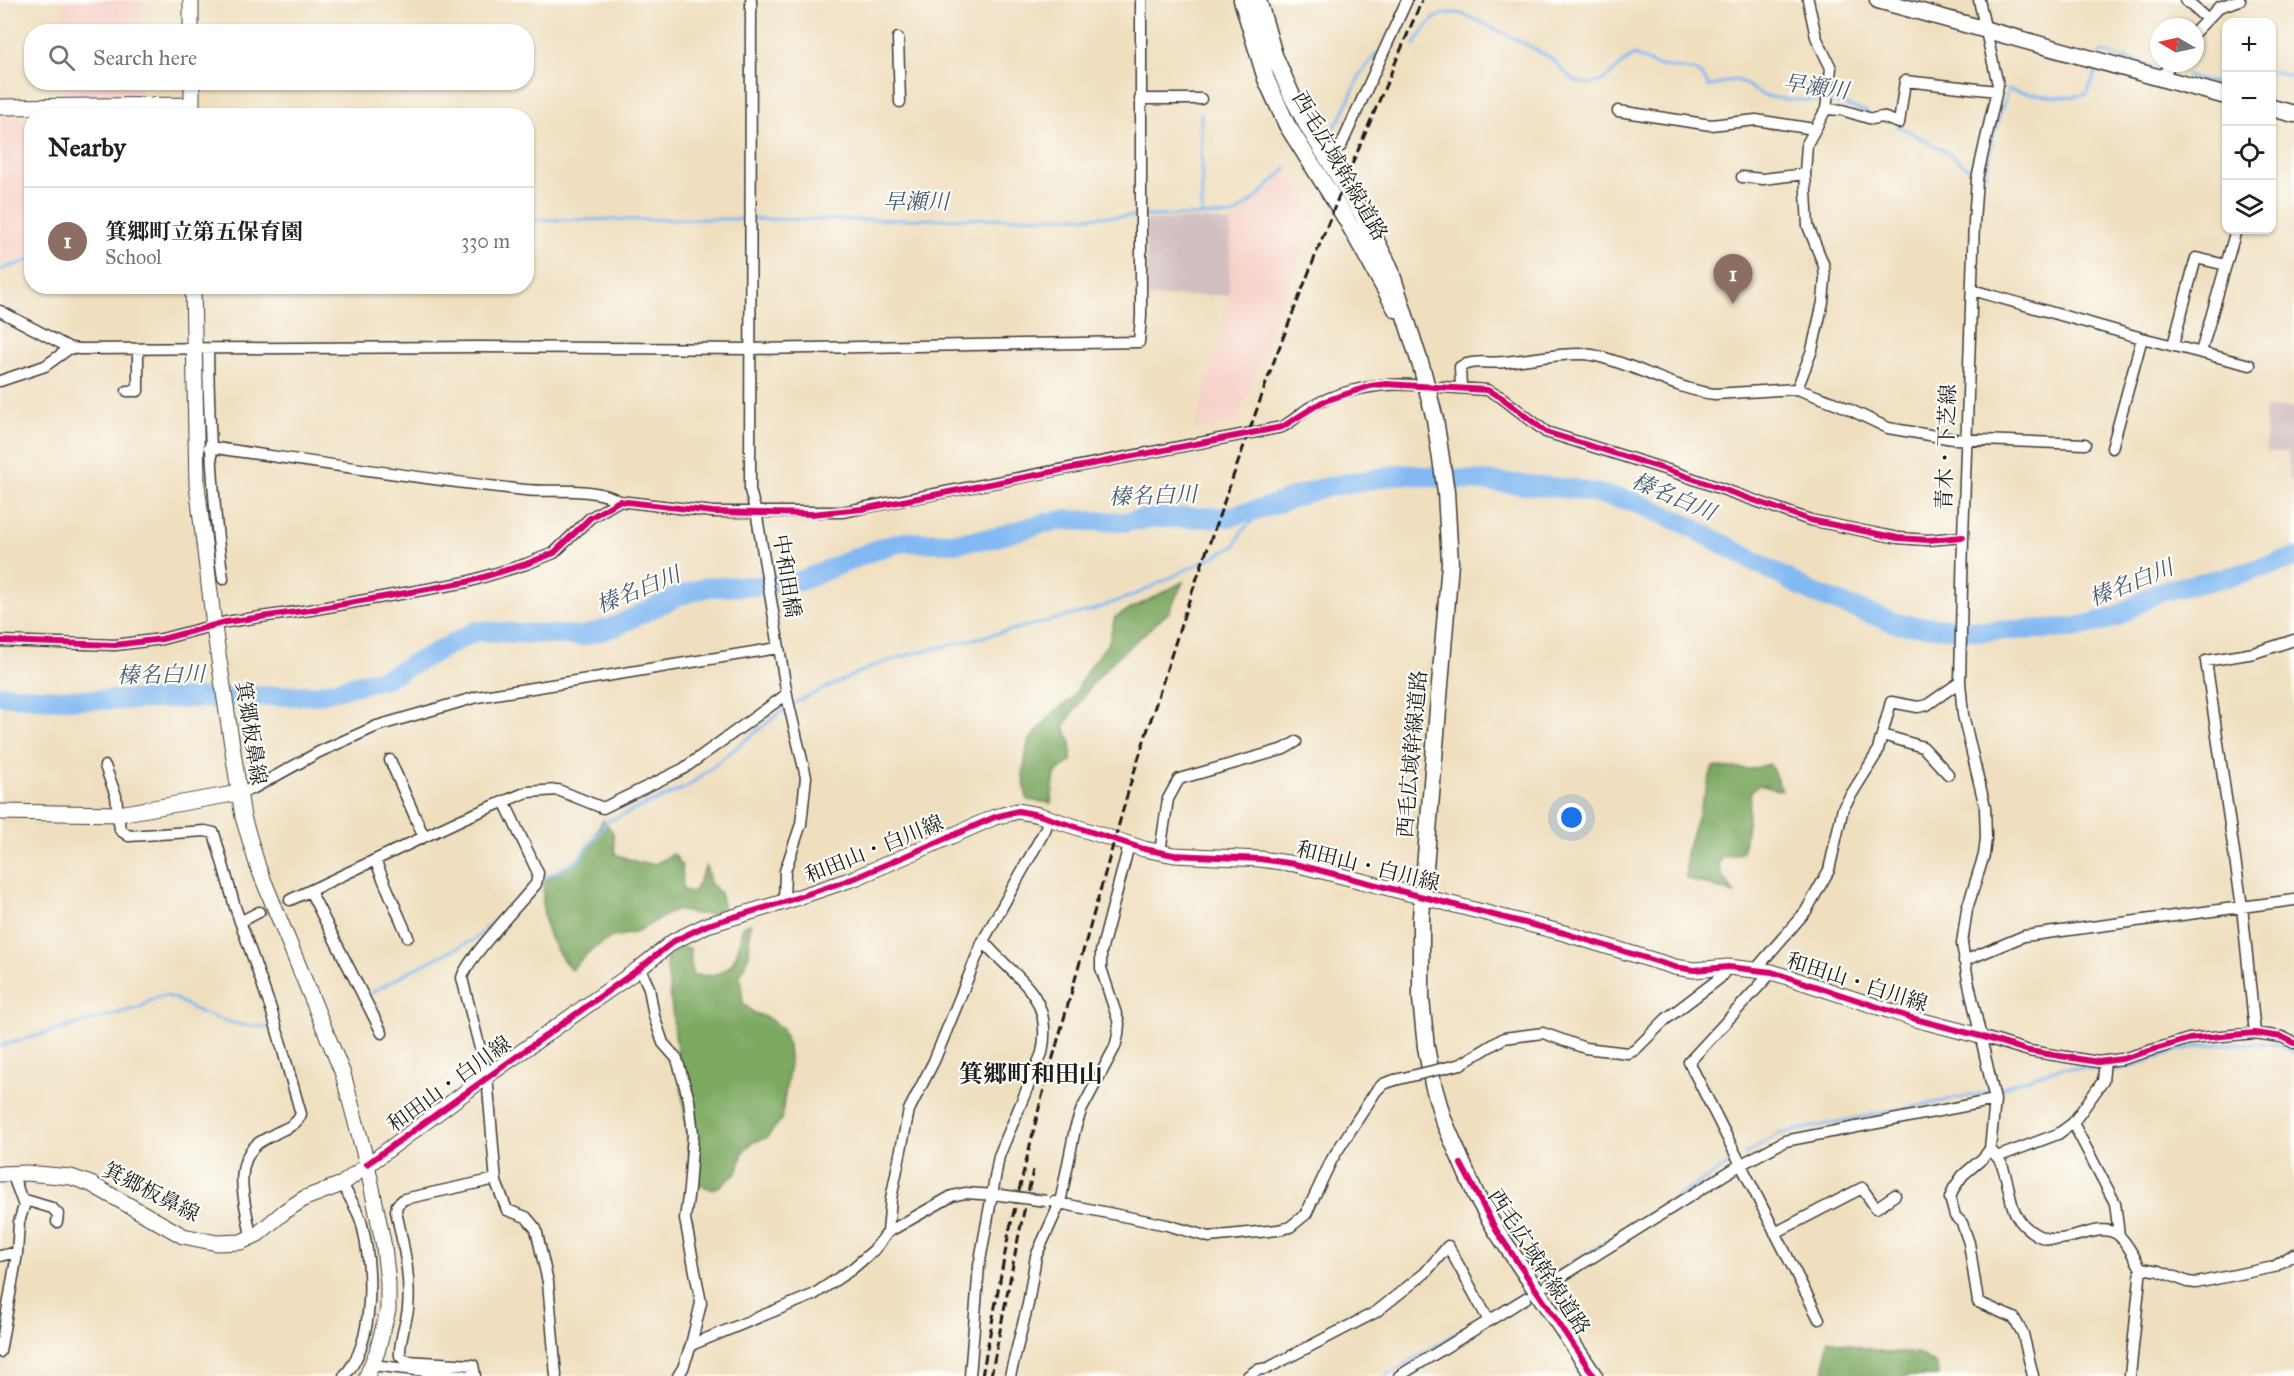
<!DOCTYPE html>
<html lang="en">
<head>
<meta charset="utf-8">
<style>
  :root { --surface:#fff; --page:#f6f6f6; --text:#202124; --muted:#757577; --line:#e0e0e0; --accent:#2563eb }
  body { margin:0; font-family:"IM FELL Great Primer","Noto Serif JP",serif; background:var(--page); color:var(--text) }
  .controls { position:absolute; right:18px; top:18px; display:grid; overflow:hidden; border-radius:12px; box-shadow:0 2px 4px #0004 }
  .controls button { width:54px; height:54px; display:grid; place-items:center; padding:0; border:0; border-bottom:2px solid var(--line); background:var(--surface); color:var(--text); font:30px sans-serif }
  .compass { position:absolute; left:2150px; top:18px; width:54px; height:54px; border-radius:50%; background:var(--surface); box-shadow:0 2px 4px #0004; rotate:279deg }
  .you { position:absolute; left:1572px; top:818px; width:21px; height:21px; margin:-15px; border:4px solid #fff; border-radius:50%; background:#1a73e8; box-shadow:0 0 0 9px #1a73e833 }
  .badge { display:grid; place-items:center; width:39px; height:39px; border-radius:50%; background:var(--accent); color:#fff; font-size:20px; font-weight:700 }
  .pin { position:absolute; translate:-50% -50px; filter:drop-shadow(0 2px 3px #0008) }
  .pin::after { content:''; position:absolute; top:32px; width:21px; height:18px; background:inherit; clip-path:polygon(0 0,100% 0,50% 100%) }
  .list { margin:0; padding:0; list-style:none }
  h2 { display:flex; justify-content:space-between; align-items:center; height:78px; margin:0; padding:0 24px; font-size:26px }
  h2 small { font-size:20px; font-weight:400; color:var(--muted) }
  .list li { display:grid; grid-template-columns:39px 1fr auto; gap:18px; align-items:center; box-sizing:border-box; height:108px; padding:0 24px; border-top:2px solid var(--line) }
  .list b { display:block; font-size:22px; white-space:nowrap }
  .list p { margin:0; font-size:20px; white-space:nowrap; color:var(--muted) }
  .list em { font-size:20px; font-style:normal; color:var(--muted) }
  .icon { flex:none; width:33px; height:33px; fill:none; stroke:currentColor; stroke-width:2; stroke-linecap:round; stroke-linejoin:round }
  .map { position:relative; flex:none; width:2294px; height:1376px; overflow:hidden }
  .search { position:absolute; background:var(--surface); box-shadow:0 2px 4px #0004; left:24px; top:24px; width:510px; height:66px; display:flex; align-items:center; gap:15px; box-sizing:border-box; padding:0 21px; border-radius:24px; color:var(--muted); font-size:22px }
  .panel { position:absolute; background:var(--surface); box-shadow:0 2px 4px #0004; left:24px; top:108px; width:510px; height:186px; border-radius:24px }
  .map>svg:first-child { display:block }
  .built { fill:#f7d1c8 }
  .industrial { fill:#d2bfc0 }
  .forest { fill:#7ba861; stroke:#4c623e; stroke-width:1.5 }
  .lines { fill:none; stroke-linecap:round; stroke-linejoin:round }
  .stream { stroke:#83b9f2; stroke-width:3 }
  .river { stroke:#83b9f2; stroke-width:20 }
  .street-tunnel { stroke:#c5b89e; stroke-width:10; stroke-dasharray:10 5; stroke-linecap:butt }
  .street-casing { stroke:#3c3934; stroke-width:13 }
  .secondary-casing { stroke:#3c3934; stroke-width:17 }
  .primary-casing { stroke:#3c3934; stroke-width:19 }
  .street { stroke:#fff; stroke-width:10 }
  .secondary { stroke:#fff; stroke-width:15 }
  .primary { stroke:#fff; stroke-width:16 }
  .rail { stroke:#1c1c1c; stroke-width:3; stroke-dasharray:9 4.5; stroke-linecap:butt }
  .street-bridge-casing { stroke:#3c3934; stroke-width:13; stroke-linecap:butt }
  .street-bridge { stroke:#fff; stroke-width:10 }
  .cycleway-casing { stroke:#fdfcf7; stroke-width:10 }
  .cycleway { stroke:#d6006c; stroke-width:6 }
  .labels { text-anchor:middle; stroke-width:4.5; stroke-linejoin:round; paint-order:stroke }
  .street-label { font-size:21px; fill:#1c1c1c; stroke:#fdfcf7 }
  .water-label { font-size:22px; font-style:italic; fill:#455b72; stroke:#fdfcf7 }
  .quarter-label { font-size:24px; font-weight:bold; fill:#1c1c1c; stroke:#fdfcf7 }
</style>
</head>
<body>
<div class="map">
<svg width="2294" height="1376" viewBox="0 0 2294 1376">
  <rect width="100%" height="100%" fill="#fdfcf7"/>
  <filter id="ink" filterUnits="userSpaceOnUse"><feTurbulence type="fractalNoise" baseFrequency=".0167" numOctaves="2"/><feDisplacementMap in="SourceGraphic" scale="12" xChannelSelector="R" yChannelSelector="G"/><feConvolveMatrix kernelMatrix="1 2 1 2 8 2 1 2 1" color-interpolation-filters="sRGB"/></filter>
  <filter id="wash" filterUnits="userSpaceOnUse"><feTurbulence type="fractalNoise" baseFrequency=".008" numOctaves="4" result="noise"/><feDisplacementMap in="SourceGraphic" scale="24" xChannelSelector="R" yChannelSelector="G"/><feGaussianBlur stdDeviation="1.35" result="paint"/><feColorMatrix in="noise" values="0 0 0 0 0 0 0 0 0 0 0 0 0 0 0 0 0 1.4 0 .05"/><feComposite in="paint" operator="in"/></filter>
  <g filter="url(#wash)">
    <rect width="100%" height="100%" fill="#efdfbf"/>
    <path class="built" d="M 62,0 L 141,0 L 141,31 L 62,31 Z
      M 62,83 L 141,83 L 141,100 L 62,100 Z
      M 0,117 L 31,117 L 32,254 L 0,265 Z
      M 1288,171 L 1316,215 L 1237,423 L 1194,429 L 1218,345 L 1229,295 L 1231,223 Z"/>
    <path class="industrial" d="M 1207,219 L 1231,223 L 1229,295 L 1148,297 L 1145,220 Z
      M 2294,407 L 2294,479 L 2289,480 L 2288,452 L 2267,452 L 2264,408 Z"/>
    <path class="forest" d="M 1183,582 L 1169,612 L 1113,661 L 1092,684 L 1064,726 L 1071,743 L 1071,761 L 1055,774 L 1051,803 L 1027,800 L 1023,775 L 1028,742 L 1055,711 L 1072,699 L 1087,671 L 1109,642 L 1115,617 Z
      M 1770,764 L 1782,791 L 1759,785 L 1751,791 L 1744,848 L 1741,853 L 1721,858 C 1714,872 1729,882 1735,894 L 1686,878 L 1686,853 L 1713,767 L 1752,769 Z
      M 603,820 L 613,832 L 615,854 L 637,862 L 655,864 L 674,854 L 682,865 L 683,890 L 694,892 L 706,866 L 710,883 L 720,893 L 725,913 L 696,914 L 675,910 L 634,933 L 612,937 L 592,949 L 571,970 C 546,939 540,920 544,881 L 578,859 L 589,846 Z
      M 750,923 L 749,954 L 740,976 L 743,1003 L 754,1013 L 768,1018 L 781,1028 L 787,1041 L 790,1063 L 781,1120 L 766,1138 L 753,1142 L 743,1152 L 737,1173 L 720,1186 L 712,1189 L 693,1183 L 666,960 L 679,948 L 690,948 L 692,975 C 732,980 738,960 742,926 Z
      M 1828,1340 L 1889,1353 L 1919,1353 L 1936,1365 L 1939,1376 L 1824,1376 Z"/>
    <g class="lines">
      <path class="stream" d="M 1414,46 C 1422,34 1429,18 1444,14 C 1448,13 1455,13 1458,13 C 1469,15 1545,53 1553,60 C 1566,72 1573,87 1594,83 C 1610,81 1620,61 1635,55 L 1655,65 L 1696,71 L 1705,79 L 1709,86 C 1719,87 1726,79 1735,80 C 1747,81 1753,92 1763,95 C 1783,101 1804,100 1824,100
        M 2099,54 L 2103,52 L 2157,68
        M 2272,71 L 2294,77
        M 2186,76 L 2214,83 L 2226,80
        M 1831,101 L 1867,112
        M 1201,113 L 1202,215
        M 1898,126 L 1942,149 L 1968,168
        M 1327,132 L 1340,120 L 1361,73 L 1377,53
        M 1986,174 L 1993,136 L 2008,90 C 2034,94 2061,101 2087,94 L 2096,71
        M 753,219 L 857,220 L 1233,215 L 1253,201 L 1288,167
        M 526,220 L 747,219
        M 0,270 L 32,259
        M 792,704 L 871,667 L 908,655 L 1093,610 L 1139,593 L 1235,546 L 1242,531 L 1267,507
        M 541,880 L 578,860 L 606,822 L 687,787 L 787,707
        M 371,993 L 410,971 L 475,939 L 513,903
        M 0,1046 L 141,1007 C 148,1002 157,995 166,996 C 177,997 186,1006 196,1010 C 218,1020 244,1027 268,1027
        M 2000,1088 L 2063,1067 L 2119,1071 L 2176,1051 L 2205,1045 L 2261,1043 L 2278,1045 L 2294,1053
        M 1745,1155 L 1778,1134 L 1988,1092
        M 1545,1280 L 1731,1163
        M 1386,1376 L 1523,1293"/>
      <path class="river" d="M 0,695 L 52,699 L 118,700 L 315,695 L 386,678 L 476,631 L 582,636 L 614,627 L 678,596 L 708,587 L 757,586 L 800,581 L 880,548 L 905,542 L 953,543 L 993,538 L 1044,523 L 1066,520 L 1125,522 L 1154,518 L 1228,517 L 1267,507 L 1318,489 L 1401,474 L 1574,489 L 1632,501 L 1684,523 L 1813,593 L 1898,624 L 1983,631 L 2073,628 L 2114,618 L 2158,592 L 2237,575 L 2294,558"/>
    </g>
  </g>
  <g filter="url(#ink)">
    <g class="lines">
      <path class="street-tunnel" d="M 259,912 L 290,900"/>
      <defs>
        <path id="street" d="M 751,0 L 750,490 L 757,517 L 788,701 L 806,777 L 801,824 L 785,871 L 784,902
          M 1979,0 L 1998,85 L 1977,179 L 1974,222 L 1963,537 L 1960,682 L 1963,715 L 1985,807 L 1986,838 L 1984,855 L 1967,909 L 1962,944 L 1968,980 L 1995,1100 L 1990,1149 L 1983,1158 L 1963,1175 L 1954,1188 L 1950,1198 L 1955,1216 L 1962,1223 L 1969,1243 L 1978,1302 L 2014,1318 L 2023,1334 L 2033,1376
          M 2185,0 L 2207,19
          M 2195,32 L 2219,7 L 2240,0
          M 898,38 L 900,102
          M 2161,79 L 2171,63
          M 1140,99 L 1201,99
          M 1826,109 L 1842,110 L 1872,119 L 1882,117 L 1899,123 L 1905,81 L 1997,91
          M 1618,111 L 1711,125 L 1756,120 L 1814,129
          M 1324,153 L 1341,146 L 1407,0
          M 1742,177 L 1763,179 L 1805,174
          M 1972,290 L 2142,338 L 2250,365
          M 0,311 L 70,348 L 80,349 L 481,347 L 750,349 L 1139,342 L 1141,316 L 1141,0
          M 2173,345 L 2196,258 L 2226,265
          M 208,350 C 209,427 212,503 223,579
          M 2201,352 L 2236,230
          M 0,381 L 45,366 L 70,348
          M 1442,387 L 1487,390 L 1501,397 L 1546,432 L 1674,472 L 1810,520 L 1898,538 L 1928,540 L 1963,537
          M 1461,387 L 1460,367 C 1473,359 1490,364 1505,362 C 1526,360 1574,351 1592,355 C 1634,363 1672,389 1715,394 L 1797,389 L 1838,404 L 1888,428 L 1953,439 L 2085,444
          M 1797,389 L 1812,350 L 1823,302 L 1825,279 L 1824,266 L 1808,226 L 1805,174 L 1807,144 L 1826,109 L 1831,68 L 1816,37 L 1808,0
          M 127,391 L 138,391 L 138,350
          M 209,447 C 314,462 420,479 525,490 C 555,493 592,486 619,501
          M 2112,448 L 2142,338
          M 0,641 L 115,645 L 162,639 L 226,622 L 310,610 L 467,582 L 526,564 L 554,553 L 590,518 L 619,501 L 713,512 L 842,512 L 1282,427 C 1292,422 1300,414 1309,408 C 1337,391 1381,382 1413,385
          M 1883,735 L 1923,747 L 1948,774
          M 390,760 L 424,837
          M 105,766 L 116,796 L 120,830 L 129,836 L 205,831 L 214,833 L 235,907 L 271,1009 L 301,1114 C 297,1125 286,1128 276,1133 C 270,1137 261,1140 256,1145 C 231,1168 247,1208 251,1237
          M 239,793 L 254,788 L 319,752 L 377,726 L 477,697 L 778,648
          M 504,801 L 538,873 L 536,884 C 522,901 465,961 462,978 L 487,1076 L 496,1182 L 507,1210 L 526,1217 L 536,1229 L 548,1282 L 556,1376
          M 1160,852 L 1168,799 L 1179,779 L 1284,749 L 1296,742
          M 375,860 L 408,937
          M 310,891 L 382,1033
          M 290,900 L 462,819 L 527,792 L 558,790 L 603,808 L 683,769 L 787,694
          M 240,922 L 259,912
          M 1964,961 L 2024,936 L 2294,900
          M 640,968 L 649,988 L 654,1016 L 663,1043 L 677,1059 L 689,1100 L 693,1134 L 689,1189 L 685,1219 L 701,1303 L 691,1345 L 683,1368 L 678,1376
          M 1756,969 L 1806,911 L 1829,870 L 1843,808 L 1877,753 L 1891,702 L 1918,707 L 1927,705 L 1960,682
          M 1772,972 L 1689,1062 L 1819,1319
          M 2255,1033 L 2242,907 L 2206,661 L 2254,653 L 2294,640
          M 1980,1036 L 2029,1051 L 2098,1062 L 2122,1059 L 2189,1039 L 2255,1033 L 2282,1037 L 2294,1043
          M 2105,1061 L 2103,1081 L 2073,1123 L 2115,1203 L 2119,1235
          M 1461,1064 L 1504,1038 L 1543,1033 L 1585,1048 L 1628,1053 L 1635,1050 L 1666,1019 L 1720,978 L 1728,967
          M 1990,1149 C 1993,1153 1999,1158 2001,1163 C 2014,1190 2004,1217 2037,1235 C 2064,1250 2096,1220 2117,1234 C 2127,1241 2134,1258 2141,1268 L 2159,1271 L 2188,1282 L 2196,1283 L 2274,1267 L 2294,1254
          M 1997,1157 L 2058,1134 L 2073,1123
          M 342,1184 C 349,1196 357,1209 361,1221 C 373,1263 376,1343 344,1376
          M 22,1199 L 52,1208 L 58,1214 L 57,1222
          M 1054,1202 L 1167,1225 L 1209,1237 L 1278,1230 L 1290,1227 L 1306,1214 L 1332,1159 L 1376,1091 L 1383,1084 L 1395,1080
          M 888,1232 L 891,1199 L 909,1110 L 934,1061 L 983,941 L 1045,830 L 1049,818
          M 1775,1233 L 1862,1188 L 1876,1208 L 1895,1195
          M 0,1256 L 17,1252
          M 1548,1285 L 1740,1165 L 1785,1141 L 1995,1100
          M 691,1345 L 813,1295 L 852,1269 L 874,1250 L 888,1232 L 952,1196 L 965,1193 L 996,1195
          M 0,1352 L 17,1254 L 19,1222 L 24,1206 L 12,1173
          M 372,1365 L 469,1376
          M 475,1376 L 473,1365 L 406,1361 L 400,1356 C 399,1341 406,1324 408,1309 C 411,1275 403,1244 396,1211 L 397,1205 L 404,1199 L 496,1179
          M 970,1376 L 979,1266 L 999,1156 L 1042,1053 C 1054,994 1016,980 983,941
          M 1010,1376 L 1028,1304 L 1036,1256 L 1060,1203 L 1075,1129 L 1081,1111 L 1115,1047 L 1118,1035 L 1119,1023 L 1101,968 L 1101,952 L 1129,845
          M 1248,1376 L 1257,1370 L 1268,1368 L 1376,1312 L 1425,1273 L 1448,1246 L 1489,1321
          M 1399,1376 L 1526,1298
          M 2130,1376 L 2141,1268"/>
        <path id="secondary" d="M 191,0 L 191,32
          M 192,82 L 192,115
          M 0,107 L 192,105
          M 193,286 L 197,485 L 215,634 L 243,817 L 258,867 L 343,1074 L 367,1164 L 384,1247 L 388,1283 L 388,1310 L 377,1352 L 367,1376
          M 0,812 L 119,814 L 239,793
          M 0,1174 L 26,1173 L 71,1177 L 91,1184 L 183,1236 L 217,1243 L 241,1242 L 258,1234 L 285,1211 L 305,1198 L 342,1184 L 487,1076 L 640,968 L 674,941 L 707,925 L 784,902 L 855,878 L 995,817 L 1018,811 L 1039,815 L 1144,849 L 1174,855 L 1260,859 L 1295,864 L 1564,933 L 1675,967 L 1694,970 L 1728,967 L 1772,972 L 1915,1019 L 1980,1036"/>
        <path id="primary" d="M 1242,0 L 1266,79 L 1287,125 L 1345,217 L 1396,309
          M 1258,0 L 1274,55 L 1292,96 L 1307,125 L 1361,212 L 1389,266 L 1422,369 L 1435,419 L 1446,492 L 1450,563 L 1421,917 L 1421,999 L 1426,1047 L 1433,1084 L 1443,1119 L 1476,1195 L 1496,1230 L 1594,1376
          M 1878,0 L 2226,96
          M 2272,108 L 2294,114"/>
      </defs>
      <use href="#street" class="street-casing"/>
      <use href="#secondary" class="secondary-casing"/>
      <use href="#primary" class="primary-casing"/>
      <use href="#street" class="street"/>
      <use href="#secondary" class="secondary"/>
      <use href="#primary" class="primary"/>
      <path class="rail" d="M 982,1376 L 1009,1232 L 1041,1100 L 1130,785 L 1185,612 L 1274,361 L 1342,188 L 1422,0
        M 991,1376 L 1019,1234 L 1033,1170"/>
      <defs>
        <path id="street-bridge" d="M 1395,1080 L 1461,1064
          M 1000,1195 L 1046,1201"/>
      </defs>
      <use href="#street-bridge" class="street-bridge-casing"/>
      <use href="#street-bridge" class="street-bridge"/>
      <defs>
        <path id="cycleway" d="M 0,641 L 115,645 L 162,639 L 226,622 L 310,610 L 467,582 L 526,564 L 554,553 L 590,518 L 619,501 L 713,512 L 812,514 L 862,509 L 1282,427 L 1322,402 L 1370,386 L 1386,384 L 1487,390 L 1501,397 L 1546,432 L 1674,472 L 1810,520 L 1898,538 L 1928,540 L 1963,537
          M 367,1164 L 640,968 L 674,941 L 707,925 L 784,902 L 855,878 L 995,817 L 1018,811 L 1039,815 L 1144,849 L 1174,855 L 1260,859 L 1295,864 L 1564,933 L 1675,967 L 1694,970 L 1728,967 L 1772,972 L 1915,1019 L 1980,1036 L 2029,1051 L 2098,1062 L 2122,1059 L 2189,1039 L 2255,1033 L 2282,1037 L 2294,1043
          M 1461,1164 L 1496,1230 L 1594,1376"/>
      </defs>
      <use href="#cycleway" class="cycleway-casing"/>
      <use href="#cycleway" class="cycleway"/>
    </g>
  </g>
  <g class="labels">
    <g class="street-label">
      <text transform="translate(1340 166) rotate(60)" y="7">西毛広域幹線道路</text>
      <text transform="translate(1946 447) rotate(-88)" y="7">青木・下芝線</text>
      <text transform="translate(787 576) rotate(81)" y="7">中和田橋</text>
      <text transform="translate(251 733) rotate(81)" y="7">箕郷板鼻線</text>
      <text transform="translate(1412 754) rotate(-85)" y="7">西毛広域幹線道路</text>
      <text transform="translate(874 849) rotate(-22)" y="7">和田山・白川線</text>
      <text transform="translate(1368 866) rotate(14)" y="7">和田山・白川線</text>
      <text transform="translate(1857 982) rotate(18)" y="7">和田山・白川線</text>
      <text transform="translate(449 1084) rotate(-36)" y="7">和田山・白川線</text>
      <text transform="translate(151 1192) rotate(27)" y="7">箕郷板鼻線</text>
      <text transform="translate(1539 1262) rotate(57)" y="7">西毛広域幹線道路</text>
    </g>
    <g class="water-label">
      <text transform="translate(1816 86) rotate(8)" y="8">早瀬川</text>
      <text x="916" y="209">早瀬川</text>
      <text transform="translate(1153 495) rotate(-2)" y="8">榛名白川</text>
      <text transform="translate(1674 496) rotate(23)" y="8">榛名白川</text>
      <text transform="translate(2131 582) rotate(-22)" y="8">榛名白川</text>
      <text transform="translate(638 589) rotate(-22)" y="8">榛名白川</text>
      <text transform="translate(161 674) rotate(-1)" y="8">榛名白川</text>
    </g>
    <g class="quarter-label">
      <text x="1031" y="1082">箕郷町和田山</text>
    </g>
  </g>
</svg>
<div class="controls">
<button>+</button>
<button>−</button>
<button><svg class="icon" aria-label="locate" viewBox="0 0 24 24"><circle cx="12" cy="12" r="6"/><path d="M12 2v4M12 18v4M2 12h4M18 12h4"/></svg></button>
<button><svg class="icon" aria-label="layers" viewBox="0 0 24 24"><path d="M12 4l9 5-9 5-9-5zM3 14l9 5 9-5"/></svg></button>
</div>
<svg class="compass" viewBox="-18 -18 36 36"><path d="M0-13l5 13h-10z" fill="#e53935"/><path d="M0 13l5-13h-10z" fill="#757577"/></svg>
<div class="you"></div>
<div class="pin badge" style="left:1733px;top:304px;background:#8d6e63">1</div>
<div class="search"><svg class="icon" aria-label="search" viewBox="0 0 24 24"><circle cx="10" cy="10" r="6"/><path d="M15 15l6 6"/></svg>Search here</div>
<section class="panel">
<h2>Nearby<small></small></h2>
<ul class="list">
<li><span class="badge" style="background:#8d6e63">1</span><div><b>箕郷町立第五保育園</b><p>School</p></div><em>330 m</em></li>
</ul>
</section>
</div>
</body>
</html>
